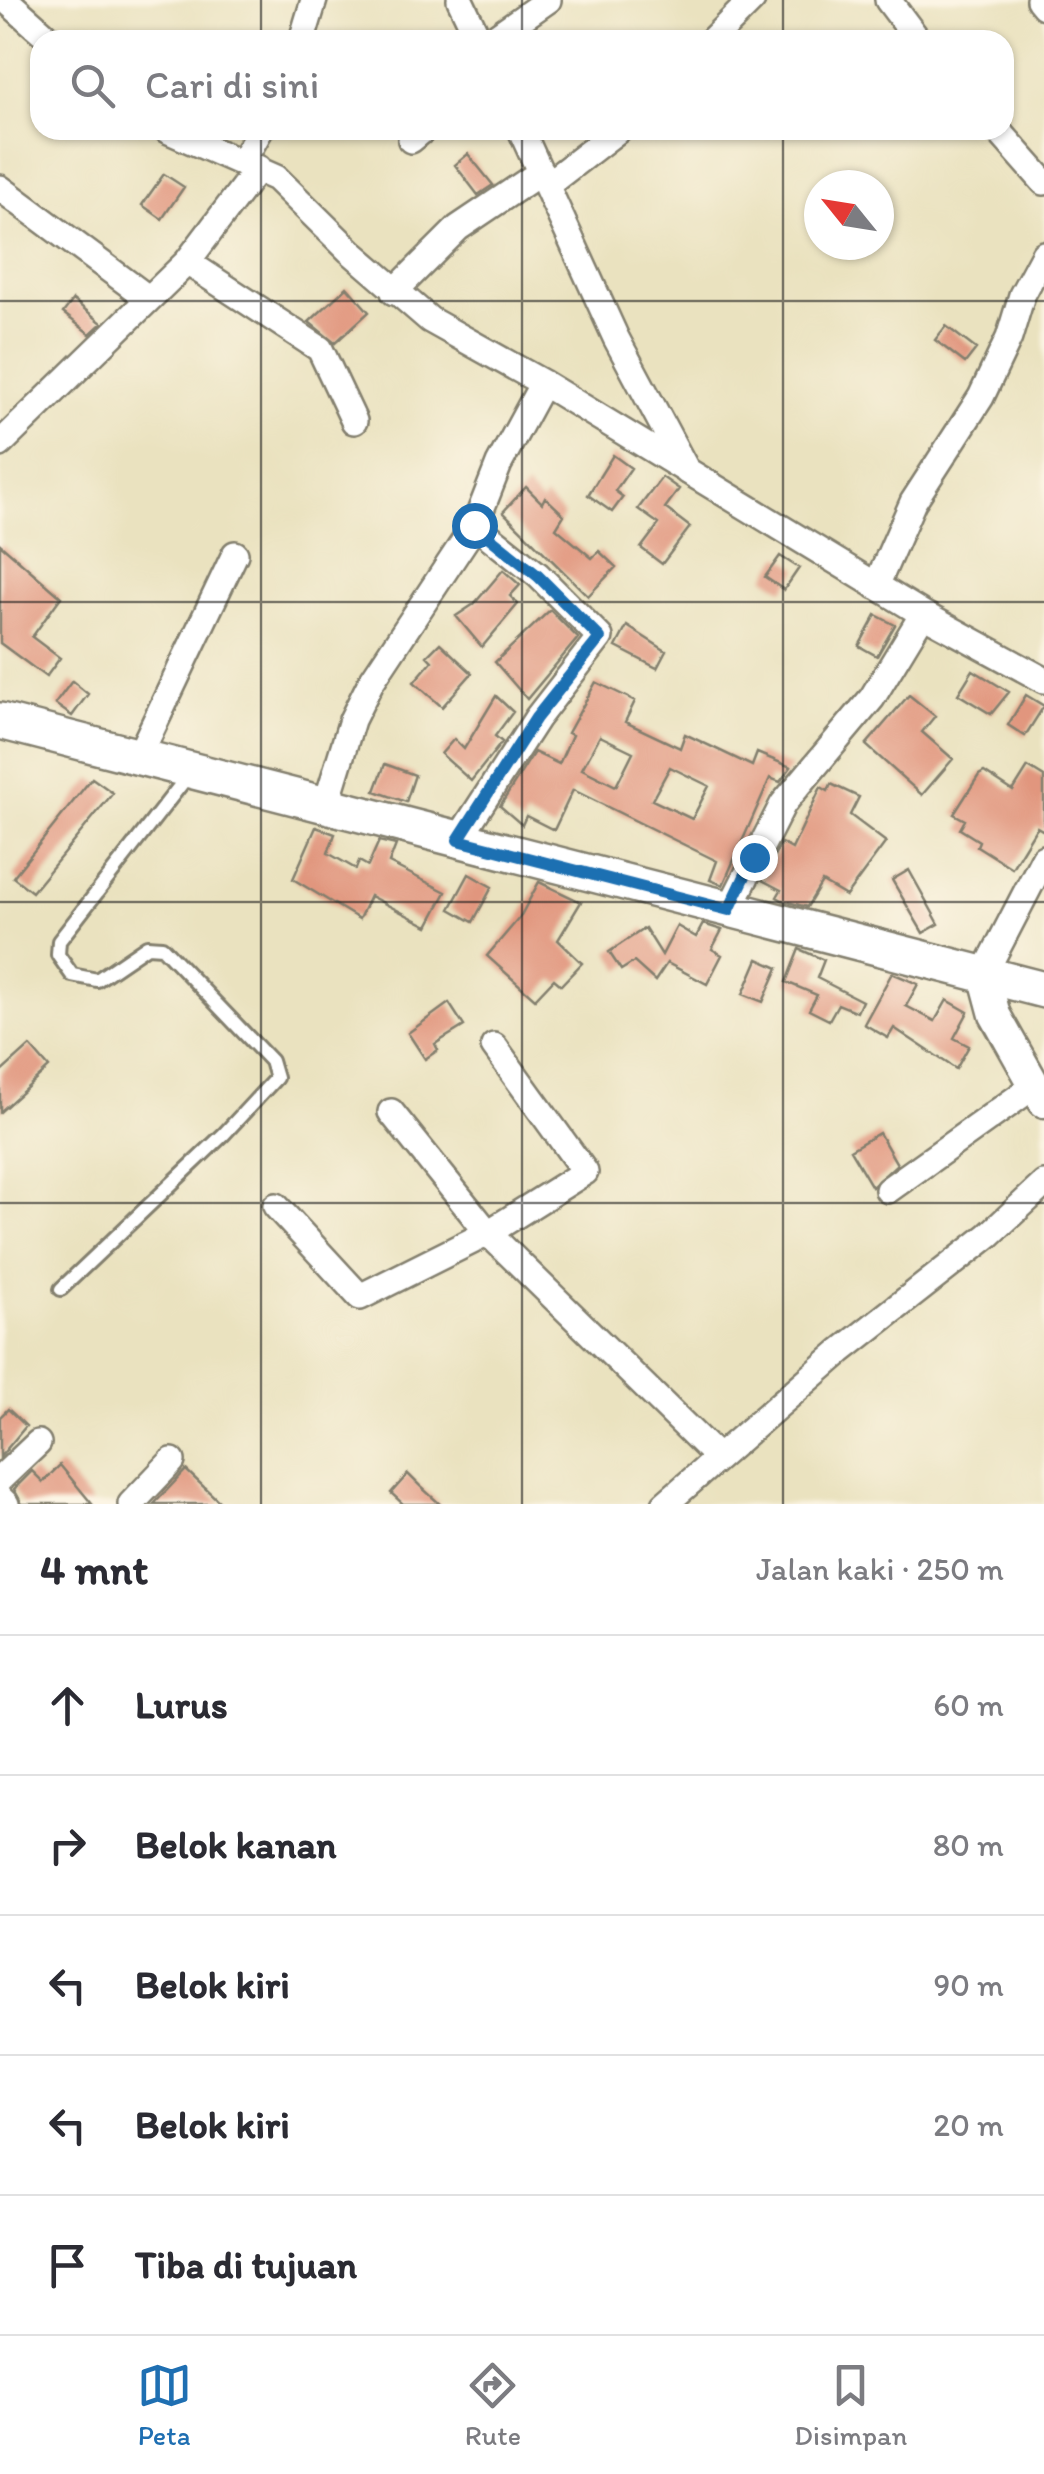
<!DOCTYPE html>
<html lang="id">
<head>
<meta charset="utf-8">
<style>
  :root { --surface:#fff; --page:#f7f7f7; --text:#2b2b33; --muted:#7c7c81; --line:#e1e1e2; --accent:#1f6fb2 }
  body { margin:0; font-family:Itim,sans-serif; background:var(--page); color:var(--text) }
  .compass { position:absolute; left:804px; top:170px; width:90px; height:90px; border-radius:50%; background:var(--surface); box-shadow:0 2px 8px #0004; rotate:300deg }
  .stop { position:absolute; width:30px; height:30px; margin:-22px; border:8px solid #1f6fb2; border-radius:50%; background:#fff }
  .stop.end { background:#1f6fb2; border-color:#fff; box-shadow:0 2px 10px #0008 }
  .list { margin:0; padding:0; list-style:none }
  h2 { display:flex; justify-content:space-between; align-items:center; height:130px; margin:0; padding:0 40px; font-size:42px }
  h2 small { font-size:32px; font-weight:400; color:var(--muted) }
  .list li { display:grid; grid-template-columns:65px 1fr auto; gap:30px; align-items:center; box-sizing:border-box; height:140px; padding:0 40px; border-top:2px solid var(--line) }
  .list b { display:block; font-size:38px; white-space:nowrap }
  .list em { font-size:32px; font-style:normal; color:var(--muted) }
  .icon { flex:none; width:55px; height:55px; fill:none; stroke:currentColor; stroke-width:2; stroke-linecap:round; stroke-linejoin:round }
  .map { position:relative; flex:none; width:1044px; height:1504px; overflow:hidden }
  .search { position:absolute; background:var(--surface); box-shadow:0 2px 8px #0004; left:30px; right:30px; top:30px; height:110px; display:flex; align-items:center; gap:25px; box-sizing:border-box; padding:0 35px; border-radius:30px; color:var(--muted); font-size:38px }
  .sheet { height:830px; background:var(--surface) }
  nav { display:flex; justify-content:space-around; align-items:center; box-sizing:border-box; height:140px; border-top:2px solid var(--line); background:var(--surface); font-size:28px; color:var(--muted) }
  nav a { display:grid; justify-items:center; gap:5px }
  nav .on { color:var(--accent) }
  .map>svg:first-child { display:block }
  .building { fill:#e1967e; fill-rule:evenodd }
  .lines { fill:none; stroke-linecap:round; stroke-linejoin:round }
  .service-casing { stroke:#837f6e; stroke-width:18 }
  .minor-casing { stroke:#837f6e; stroke-width:30 }
  .tertiary-casing { stroke:#837f6e; stroke-width:35 }
  .secondary-casing { stroke:#837f6e; stroke-width:40 }
  .service { stroke:#fff; stroke-width:12 }
  .minor { stroke:#fff; stroke-width:25 }
  .tertiary { stroke:#fff; stroke-width:30 }
  .secondary { stroke:#fff; stroke-width:35 }
  .route { stroke:#1f6fb2; stroke-width:12 }
  .grid { fill:none; stroke:#1c1c1c; stroke-width:2.5; stroke-opacity:0.55 }
</style>
</head>
<body>
<div class="map">
<svg width="1044" height="1504" viewBox="0 0 1044 1504">
  <rect width="100%" height="100%" fill="#fcf5e5"/>
  <filter id="ink" filterUnits="userSpaceOnUse"><feTurbulence type="fractalNoise" baseFrequency=".01" numOctaves="2"/><feDisplacementMap in="SourceGraphic" scale="20" xChannelSelector="R" yChannelSelector="G"/><feConvolveMatrix kernelMatrix="1 2 1 2 8 2 1 2 1" color-interpolation-filters="sRGB"/></filter>
  <filter id="wash" filterUnits="userSpaceOnUse"><feTurbulence type="fractalNoise" baseFrequency=".0048" numOctaves="4" result="noise"/><feDisplacementMap in="SourceGraphic" scale="40" xChannelSelector="R" yChannelSelector="G"/><feGaussianBlur stdDeviation="2.25" result="paint"/><feColorMatrix in="noise" values="0 0 0 0 0 0 0 0 0 0 0 0 0 0 0 0 0 1.4 0 .05"/><feComposite in="paint" operator="in"/></filter>
  <g filter="url(#wash)">
    <rect width="100%" height="100%" fill="#eae2bf"/>
    <g id="blocks">
      <path class="building" d="M 468,154 L 493,185 L 478,195 L 455,165 Z
        M 164,174 L 184,187 L 162,219 L 142,205 Z
        M 347,287 L 369,312 L 335,343 L 309,322 Z
        M 73,300 L 102,323 L 90,334 L 63,313 Z
        M 946,326 L 976,349 L 965,363 L 935,340 Z
        M 613,455 L 631,468 L 615,491 L 623,497 L 612,512 L 588,495 Z
        M 662,477 L 679,489 L 665,508 L 690,527 L 662,564 L 641,548 L 659,524 L 638,509 Z
        M 526,487 L 542,503 L 545,497 L 564,515 L 556,528 L 592,558 L 599,551 L 616,567 L 588,596 L 503,512 Z
        M 0,544 L 61,597 L 32,637 L 60,658 L 46,677 L 0,643 Z
        M 780,556 L 799,568 L 784,590 L 765,577 Z
        M 503,570 L 520,585 L 510,596 L 518,604 L 482,647 L 456,616 L 474,604 Z
        M 550,610 L 578,638 L 527,699 L 495,662 Z
        M 876,615 L 895,625 L 877,656 L 859,646 Z
        M 627,626 L 666,651 L 657,668 L 616,647 Z
        M 440,643 L 472,673 L 442,707 L 414,682 L 432,661 L 427,656 Z
        M 973,670 L 1009,692 L 991,714 L 958,694 Z
        M 72,681 L 88,694 L 72,716 L 55,704 Z
        M 596,682 L 635,701 L 625,722 L 680,748 L 685,734 L 752,766 L 757,753 L 791,767 L 780,782 L 770,778 L 723,885 L 710,880 L 717,861 L 573,790 L 554,830 L 526,816 L 522,825 L 500,806 L 534,752 L 559,764 L 572,735 L 568,733 ZM 600,736 L 633,752 L 616,786 L 582,769 ZM 670,767 L 709,786 L 692,819 L 652,800 Z
        M 909,695 L 935,716 L 922,732 L 953,759 L 922,795 L 866,745 Z
        M 1026,695 L 1044,706 L 1025,736 L 1008,725 Z
        M 496,696 L 513,712 L 495,736 L 502,742 L 471,781 L 441,754 L 454,739 L 464,749 Z
        M 385,764 L 415,775 L 406,802 L 375,791 Z
        M 1028,767 L 1044,777 L 1044,831 L 1037,827 L 1012,868 L 977,846 L 979,841 L 960,829 L 965,820 L 954,814 L 979,775 L 984,772 L 1013,791 Z
        M 92,778 L 113,793 L 32,892 L 13,877 Z
        M 831,784 L 859,797 L 850,815 L 886,842 L 846,896 L 822,882 L 807,907 L 784,901 L 777,897 L 781,890 L 762,880 L 781,843 L 792,849 L 821,787 L 828,791 Z
        M 316,827 L 335,834 L 328,853 L 356,869 L 359,861 L 368,866 L 379,841 L 396,845 L 389,863 L 446,892 L 428,926 L 370,896 L 359,919 L 293,879 Z
        M 909,870 L 939,924 L 923,933 L 892,880 Z
        M 469,874 L 492,887 L 473,922 L 450,909 Z
        M 539,882 L 581,902 L 558,940 L 582,963 L 561,985 L 554,979 L 535,999 L 487,956 L 520,917 Z
        M 703,924 L 722,930 L 712,949 L 722,955 L 707,984 L 667,963 L 655,981 L 634,962 L 621,970 L 609,952 L 645,928 L 662,955 L 677,926 L 696,937 Z
        M 799,949 L 824,960 L 817,978 L 862,1001 L 857,1012 L 838,1004 L 829,1020 L 809,1010 L 817,995 L 786,982 Z
        M 758,959 L 778,968 L 763,1002 L 743,994 Z
        M 892,973 L 918,984 L 906,1006 L 935,1021 L 947,1000 L 968,1012 L 954,1038 L 969,1046 L 956,1069 L 894,1028 L 888,1038 L 864,1024 Z
        M 449,1003 L 464,1026 L 435,1044 L 438,1050 L 425,1059 L 408,1033 Z
        M 30,1046 L 49,1068 L 0,1112 L 0,1073 Z
        M 879,1133 L 897,1164 L 872,1187 L 850,1150 Z
        M 8,1409 L 26,1426 L 0,1457 L 0,1417 Z
        M 60,1465 L 92,1504 L 22,1504 L 14,1489 L 32,1471 L 43,1482 Z
        M 186,1470 L 207,1490 L 222,1504 L 154,1504 Z
        M 408,1474 L 420,1486 L 440,1504 L 403,1504 L 391,1493 Z"/>
    </g>
  </g>
  <g filter="url(#ink)">
    <use href="#blocks" fill-opacity="0" stroke="#837f6e" stroke-width="2.5"/>
    <g class="lines">
      <defs>
        <path id="service" d="M 61,1289 L 224,1134 L 276,1078 L 271,1061 L 162,947 L 147,946 L 97,980 L 72,975 L 58,955 L 59,941 L 190,773"/>
        <path id="minor" d="M 6,0 L 51,40
          M 460,0 L 479,40
          M 888,0 L 918,40
          M 1039,0 L 1044,6
          M 302,40 L 314,0
          M 491,40 L 548,0
          M 712,40 L 752,0
          M 167,130 L 276,178 L 350,251 L 430,320 L 543,383 L 923,614 L 1044,680
          M 521,130 L 616,338 L 687,471
          M 998,130 L 1044,182
          M 411,140 L 423,130
          M 242,162 L 260,130
          M 548,184 L 618,130
          M 0,188 L 149,299
          M 187,262 L 320,349 L 354,421
          M 394,292 L 458,228 L 541,172
          M 0,444 L 187,262 L 258,168
          M 876,586 L 913,502 L 981,397 L 1009,338 L 1022,295 L 1044,254
          M 138,758 L 235,554
          M 325,808 L 352,720 L 371,682 L 475,525 L 499,464 L 543,383
          M 458,840 L 537,718 L 600,637 L 538,575 L 475,525
          M 729,910 L 783,804 L 872,698 L 923,614
          M 984,974 L 1044,858
          M 494,1046 L 585,1172 L 488,1233 L 718,1458
          M 888,1190 L 1034,1086
          M 276,1206 L 360,1297 L 488,1233 L 391,1112
          M 0,1479 L 38,1443
          M 0,1498 L 6,1504
          M 131,1504 L 172,1461
          M 665,1504 L 841,1351 L 989,1235 L 1044,1184"/>
        <path id="tertiary" d="M 984,974 L 995,1015 L 1044,1102"/>
        <path id="secondary" d="M 0,721 L 1044,990"/>
      </defs>
      <use href="#service" class="service-casing"/>
      <use href="#minor" class="minor-casing"/>
      <use href="#tertiary" class="tertiary-casing"/>
      <use href="#secondary" class="secondary-casing"/>
      <use href="#service" class="service"/>
      <use href="#minor" class="minor"/>
      <use href="#tertiary" class="tertiary"/>
      <use href="#secondary" class="secondary"/>
    </g>
  </g>
  <g class="lines" filter="url(#ink)">
    <path class="route" d="M 474,525 L 538,576 L 600,638 L 536,718 L 458,840 L 729,910 L 754,857"/>
  </g>
  <path class="grid" d="M 261,0 L 261,40M 522,0 L 522,40M 783,0 L 783,40M 261,130 L 261,1504M 522,130 L 522,1504M 783,130 L 783,1504M 0,301 L 1044,301M 0,602 L 1044,602M 0,902 L 1044,902M 0,1203 L 1044,1203"/>
</svg>
<svg class="compass" viewBox="-18 -18 36 36"><path d="M0-13l5 13h-10z" fill="#e53935"/><path d="M0 13l5-13h-10z" fill="#7c7c81"/></svg>
<div class="stop" style="left:474px;top:525px"></div>
<div class="stop end" style="left:754px;top:857px"></div>
<div class="search"><svg class="icon" aria-label="search" viewBox="0 0 24 24"><circle cx="10" cy="10" r="6"/><path d="M15 15l6 6"/></svg>Cari di sini</div>
</div>
<section class="sheet">
<h2>4 mnt<small>Jalan kaki · 250 m</small></h2>
<ul class="list">
<li><svg class="icon" aria-label="ahead" viewBox="0 0 24 24"><path d="M12 20V5M6 11l6-6 6 6"/></svg><div><b>Lurus</b></div><em>60 m</em></li>
<li><svg class="icon" aria-label="right" viewBox="0 0 24 24"><path d="M7 20v-9h11M14 6l5 5-5 5"/></svg><div><b>Belok kanan</b></div><em>80 m</em></li>
<li><svg class="icon" aria-label="left" viewBox="0 0 24 24"><path d="M17 20v-9H6M10 6l-5 5 5 5"/></svg><div><b>Belok kiri</b></div><em>90 m</em></li>
<li><svg class="icon" aria-label="left" viewBox="0 0 24 24"><path d="M17 20v-9H6M10 6l-5 5 5 5"/></svg><div><b>Belok kiri</b></div><em>20 m</em></li>
<li><svg class="icon" aria-label="arrive" viewBox="0 0 24 24"><path d="M6 21V4h12l-3 4 3 4H6"/></svg><div><b>Tiba di tujuan</b></div></li>
</ul>
</section>
<nav>
<a class="on"><svg class="icon" aria-label="map" viewBox="0 0 24 24"><path d="M3 6l6-2 6 2 6-2v14l-6 2-6-2-6 2zM9 4v14M15 6v14"/></svg>Peta</a>
<a><svg class="icon" aria-label="directions" viewBox="0 0 24 24"><path d="M12 3l9 9-9 9-9-9zM9 14v-3h6M13 9l2 2-2 2"/></svg>Rute</a>
<a><svg class="icon" aria-label="saved" viewBox="0 0 24 24"><path d="M7 4h10v16l-5-4-5 4z"/></svg>Disimpan</a>
</nav>
</body>
</html>
